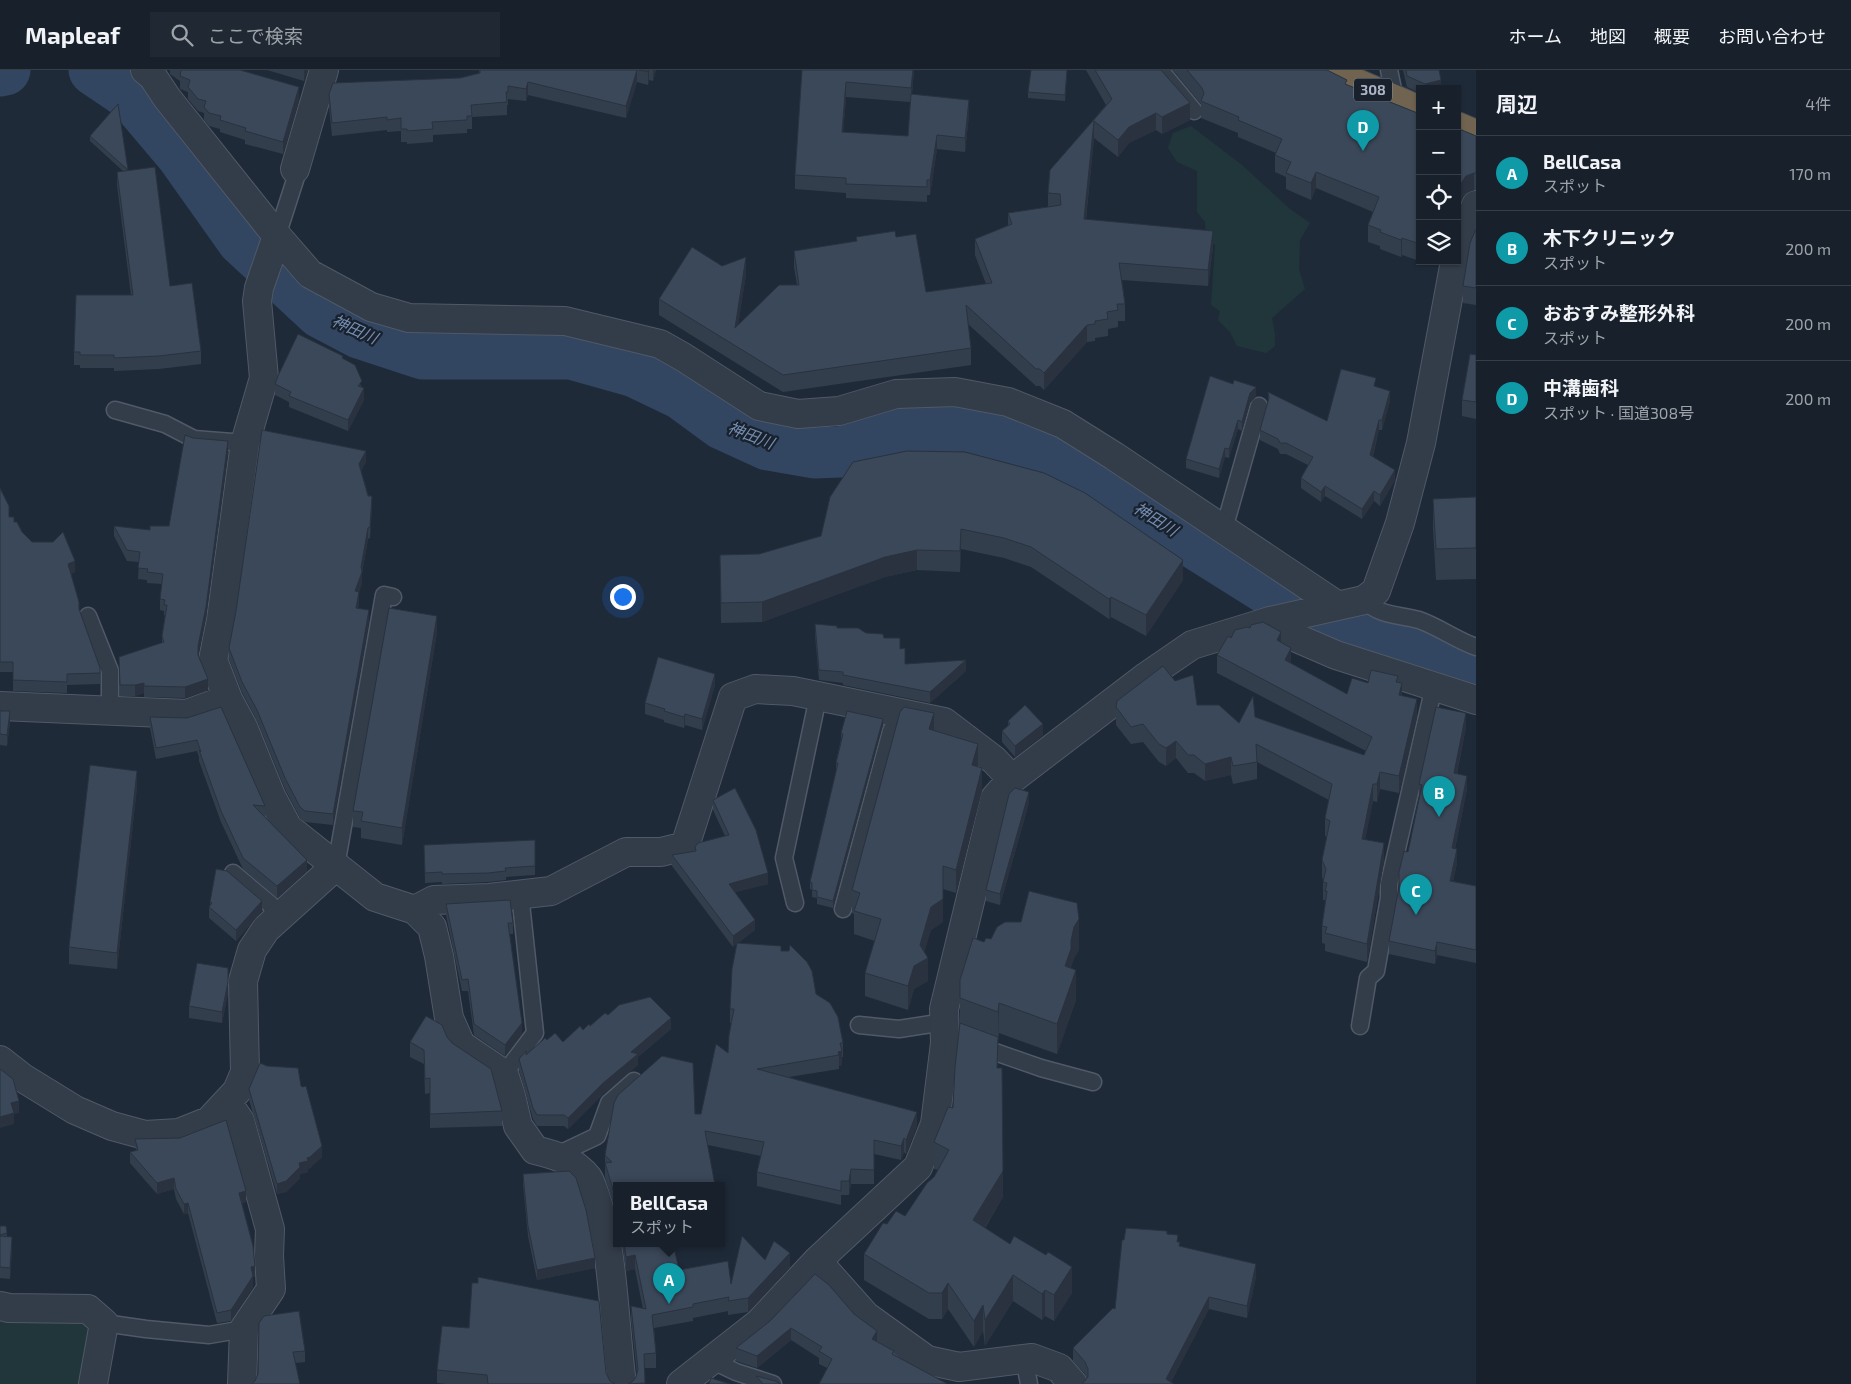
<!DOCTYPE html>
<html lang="ja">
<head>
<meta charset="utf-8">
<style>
  :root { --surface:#17202b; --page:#202833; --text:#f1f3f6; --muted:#9ea3a9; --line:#363e47; --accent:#db2777 }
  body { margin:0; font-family:"Exo 2","Noto Sans JP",sans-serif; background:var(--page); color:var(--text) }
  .controls { position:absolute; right:15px; top:15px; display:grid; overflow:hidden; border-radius:0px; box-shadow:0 1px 4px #0004 }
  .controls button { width:45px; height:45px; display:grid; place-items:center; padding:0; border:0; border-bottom:1px solid var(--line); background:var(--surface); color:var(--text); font:25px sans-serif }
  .you { position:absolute; left:622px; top:526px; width:18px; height:18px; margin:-12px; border:4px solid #fff; border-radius:50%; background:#1a73e8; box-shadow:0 0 0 8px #1a73e833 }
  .badge { display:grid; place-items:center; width:32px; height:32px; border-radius:50%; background:var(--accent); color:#fff; font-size:16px; font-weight:700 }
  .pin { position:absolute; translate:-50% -41px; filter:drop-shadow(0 1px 2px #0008) }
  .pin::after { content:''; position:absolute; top:26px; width:18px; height:15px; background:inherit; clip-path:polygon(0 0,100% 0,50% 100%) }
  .popup { position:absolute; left:613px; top:1112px; width:112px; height:65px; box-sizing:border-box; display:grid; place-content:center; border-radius:0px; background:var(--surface); filter:drop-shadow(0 1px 4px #0005); font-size:16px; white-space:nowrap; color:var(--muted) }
  .popup b { font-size:19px; color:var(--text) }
  .popup::after { content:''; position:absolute; left:50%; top:100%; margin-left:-10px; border:10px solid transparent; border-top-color:var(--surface) }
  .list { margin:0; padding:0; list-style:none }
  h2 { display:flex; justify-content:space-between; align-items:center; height:65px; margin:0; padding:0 20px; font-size:21px }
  h2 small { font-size:16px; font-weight:400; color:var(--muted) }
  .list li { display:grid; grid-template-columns:32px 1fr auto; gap:15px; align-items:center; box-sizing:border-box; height:75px; padding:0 20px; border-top:1px solid var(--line) }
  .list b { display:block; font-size:19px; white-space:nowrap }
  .list p { margin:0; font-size:16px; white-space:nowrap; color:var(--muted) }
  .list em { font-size:16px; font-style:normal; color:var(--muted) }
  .icon { flex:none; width:28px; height:28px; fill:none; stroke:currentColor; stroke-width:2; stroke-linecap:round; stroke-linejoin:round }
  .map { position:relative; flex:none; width:1476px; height:1314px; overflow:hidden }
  header { display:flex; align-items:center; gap:30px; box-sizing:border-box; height:70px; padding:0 25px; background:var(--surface); border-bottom:1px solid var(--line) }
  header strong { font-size:24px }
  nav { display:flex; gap:28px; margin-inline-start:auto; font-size:18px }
  .search { width:350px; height:45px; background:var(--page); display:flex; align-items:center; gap:12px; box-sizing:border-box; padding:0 18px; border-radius:0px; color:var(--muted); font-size:19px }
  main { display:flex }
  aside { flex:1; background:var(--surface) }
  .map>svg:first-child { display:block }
  .green { fill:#21363a }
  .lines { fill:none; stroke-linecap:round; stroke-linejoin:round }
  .river { stroke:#324561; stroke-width:51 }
  .lane-casing { stroke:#505967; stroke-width:19 }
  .street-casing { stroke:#505967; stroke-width:30 }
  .highway-casing { stroke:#3e4654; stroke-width:30 }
  .lane { stroke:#333c49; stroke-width:16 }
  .street { stroke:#333c49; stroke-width:28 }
  .highway { stroke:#706450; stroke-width:28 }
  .wall { fill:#333e4d; fill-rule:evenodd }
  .shaded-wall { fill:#29323e }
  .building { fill:#3b4859; stroke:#29323e }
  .labels { text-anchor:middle; stroke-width:4.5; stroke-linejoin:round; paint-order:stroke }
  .shield { fill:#19212d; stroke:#818998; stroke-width:1 }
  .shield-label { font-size:14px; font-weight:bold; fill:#adb6c6 }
  .water-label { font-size:16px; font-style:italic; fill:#748db0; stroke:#19212d }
</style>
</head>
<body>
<header>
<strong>Mapleaf</strong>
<div class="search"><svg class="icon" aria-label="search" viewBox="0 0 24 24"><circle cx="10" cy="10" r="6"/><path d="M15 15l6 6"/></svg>ここで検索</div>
<nav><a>ホーム</a><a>地図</a><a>概要</a><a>お問い合わせ</a></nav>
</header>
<main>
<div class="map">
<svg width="1476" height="1314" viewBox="0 0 1476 1314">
  <rect width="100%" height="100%" fill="#1f2a39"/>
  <path class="green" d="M 1191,56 L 1242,95 L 1290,139 L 1310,153 L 1300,170 L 1299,199 L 1305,219 L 1272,248 L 1275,265 L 1275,276 L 1266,283 L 1237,276 L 1230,262 L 1218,250 L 1220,241 L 1211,235 L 1215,175 L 1206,169 L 1205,152 L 1197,142 L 1197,101 L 1177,92 L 1168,78 L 1173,63 Z
    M 0,1247 L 82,1248 L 93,1260 L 83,1314 L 0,1314 Z"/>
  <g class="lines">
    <path class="river" d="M 94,0 L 131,25 L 181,84 L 242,170 L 321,243 L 359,263 L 423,284 L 571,284 L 635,302 L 681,324 L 722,354 L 768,375 L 814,383 L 841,382 L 918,358 L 967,356 L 1020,370 L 1100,414 L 1312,547 L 1320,549 L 1371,573 L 1476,602
      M 0,1 L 5,0"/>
    <defs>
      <path id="lane" d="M 1160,0 L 1194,41
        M 1389,0 L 1395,29
        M 277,166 L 296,107 L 295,99
        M 115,340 L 165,354 L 194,369 L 245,373
        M 1224,459 L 1259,336
        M 1364,530 C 1381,547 1398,544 1419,550 C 1439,557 1456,570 1476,577
        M 88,546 L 110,601 L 110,642
        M 336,796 L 384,525 L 393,527
        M 233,803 L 270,834 L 277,849
        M 795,833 L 784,788 L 818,627
        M 843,839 L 891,661 L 902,643
        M 859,955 L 899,959 L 944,952
        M 1360,956 L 1368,908 L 1376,901 L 1389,828 L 1389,814 L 1434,616
        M 978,976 L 1041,998 L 1093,1012
        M 504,1004 L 535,963 L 520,824
        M 557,1085 L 597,1066 L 609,1033 L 634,1011
        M 104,1253 L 146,1259 L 209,1265 L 244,1259
        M 1024,1288 L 1029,1314
        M 711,1290 L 736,1302 L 773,1314"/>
      <path id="street" d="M 145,0 L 153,7 L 167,28 L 277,166 L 310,204 L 371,237 L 409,248 L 565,251 L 660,274 L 683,287 L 759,336 L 798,344 L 839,341 L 896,324 L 955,322 L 1008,332 L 1063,354 L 1114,386 L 1338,536
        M 295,99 L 324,0
        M 277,166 L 259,218 L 257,231 L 264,308 L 245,373 L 221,550 L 213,590 L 228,629 L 243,657 L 271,726 L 288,758 L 375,827 L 415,840 L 432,857 L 439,886 L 449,948 L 461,975 L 504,1004 L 511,1026 L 518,1056 L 535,1080 C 555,1085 574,1090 588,1108 C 591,1112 593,1120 595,1125 C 614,1181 614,1254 622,1314
        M 1457,182 L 1476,135
        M 1270,551 L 1364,530 L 1376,521 L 1400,453 L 1421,373 L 1455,191
        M 0,636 L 187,644 L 228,629
        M 415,840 L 434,830 L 489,828 L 551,821 L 626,782 L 661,782 L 685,776 L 733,627 L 755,619 L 793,621 L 944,652 L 994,690 L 1012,709
        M 0,990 L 23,1008 L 75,1040 L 112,1056 L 145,1065 L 179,1063 L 209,1051 L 237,1021 L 245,1002 L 243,911 L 252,880 L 266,859 L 336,796
        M 227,1032 L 240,1051 L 270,1159 L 269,1186 L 271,1219 L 244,1259 L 242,1314
        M 817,1191 L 866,1246 L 927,1290 L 959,1297 L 1032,1288 L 1059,1298 L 1073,1314
        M 0,1236 L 9,1238 L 88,1239 L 104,1253 L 93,1314
        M 681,1314 L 759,1253 L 817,1191 L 918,1097 L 935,1054 L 945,973 L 944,939 L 995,728 L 1012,709 L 1147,606 L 1192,575 L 1270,551 L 1299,569 L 1336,585 L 1476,630"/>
      <path id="highway" d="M 1327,0 L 1420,40
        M 1457,56 L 1476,64"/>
    </defs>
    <use href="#lane" class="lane-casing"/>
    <use href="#street" class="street-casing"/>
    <use href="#highway" class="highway-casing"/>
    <use href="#lane" class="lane"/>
    <use href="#street" class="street"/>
    <use href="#highway" class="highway"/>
  </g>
  <path class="wall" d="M 170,0 L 240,0 L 299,30 L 283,84 L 245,74 L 245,70 L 220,62 L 220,59 L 209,56 L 204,50 L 204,43 L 198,41 L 188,29 L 188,22 L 180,19 L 180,11 L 170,4 Z
    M 267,0 L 308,0 L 304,11 Z
    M 479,0 L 656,0 L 653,11 L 649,10 L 648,15 L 637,12 L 626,48 L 528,25 L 526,31 L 508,29 L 508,35 L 507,35 L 507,45 L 472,47 L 472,59 L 467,59 L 467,63 L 433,65 L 433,72 L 407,74 L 407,72 L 401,72 L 401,61 L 387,62 L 387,60 L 332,66 L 329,37 L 329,24 L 460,8 L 479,3 Z
    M 802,0 L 914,0 L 912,24 L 969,45 L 965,82 L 937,79 L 930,125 L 927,125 L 927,132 L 846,128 L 846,123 L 795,119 L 795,105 ZM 846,27 L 910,32 L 908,66 L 843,63 Z
    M 1086,0 L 1161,0 L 1190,50 L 1162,64 L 1156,60 L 1129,73 L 1118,87 L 1094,68 L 1086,150 L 1213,177 L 1208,216 L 1122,210 L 1125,234 L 1125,251 L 1118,251 L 1118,257 L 1108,259 L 1108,266 L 1095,268 L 1095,271 L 1087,272 L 1044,320 L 1040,316 L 1036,316 L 968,254 L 971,278 L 971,295 L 783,322 L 659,245 L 659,229 L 722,196 L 746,204 L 738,255 L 797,215 L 794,197 L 794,181 L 856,171 L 856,167 L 896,167 L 926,222 L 986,214 L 975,185 L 975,169 L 1008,156 L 1008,143 L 1048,137 L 1048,123 L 1050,100 L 1106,35 Z
    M 1173,0 L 1327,0 L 1347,15 L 1420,44 L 1417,190 L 1402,185 L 1401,187 L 1380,179 L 1380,176 L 1368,172 L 1368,155 L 1373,142 L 1316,118 L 1311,130 L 1286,119 L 1286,107 L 1275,102 L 1275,85 L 1276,83 L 1238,67 L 1238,63 L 1201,48 L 1201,34 Z
    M 1403,0 L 1439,0 L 1441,19 L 1420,19 L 1420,23 L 1407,17 Z
    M 1067,5 L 1065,31 L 1028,28 L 1028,22 Z
    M 118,34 L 128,101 L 170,216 L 201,281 L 201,294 L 159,299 L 114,301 L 114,298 L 80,298 L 80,295 L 74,295 L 74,282 L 131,225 L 117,115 L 117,102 L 123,101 L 90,71 L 90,66 Z
    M 1476,66 L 1476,120 L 1474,120 L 1466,123 L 1462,129 Z
    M 1476,159 L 1476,235 L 1463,233 L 1463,216 Z
    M 1476,285 L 1476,349 L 1462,346 L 1462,330 Z
    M 343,288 L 362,317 L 364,330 L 348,361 L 289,337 L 289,332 L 275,325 L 275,314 Z
    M 1376,317 L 1390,331 L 1382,360 L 1379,360 L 1373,386 L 1395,410 L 1380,436 L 1374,431 L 1362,449 L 1325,426 L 1321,432 L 1301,418 L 1301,408 L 1308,395 L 1286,384 L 1280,384 L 1278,379 L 1260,370 L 1260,360 L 1268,331 L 1268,322 L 1327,351 Z
    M 1256,327 L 1250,333 L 1242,361 L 1238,359 L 1229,388 L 1225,387 L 1219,408 L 1186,398 L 1186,389 Z
    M 228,382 L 206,547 L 198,584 L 208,620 L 185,628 L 144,627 L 144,623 L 135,626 L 120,626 L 119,587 L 162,573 L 162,566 L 165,546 L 164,545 L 164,541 L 160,540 L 160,529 L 162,514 L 147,513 L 147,510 L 138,509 L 139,492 L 127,491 L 114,466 L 114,456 L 150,460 L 169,456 Z
    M 366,392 L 361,401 L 372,437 L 370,468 L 368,469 L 362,503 L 362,513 L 359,522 L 359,533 L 358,539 L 369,551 L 333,755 L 305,752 L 300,748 L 285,719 L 257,651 L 242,622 L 229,589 L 229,578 Z
    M 0,418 L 9,447 L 22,462 L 32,472 L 75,502 L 71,504 L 79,539 L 100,598 L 100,614 L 67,615 L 67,623 L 13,621 L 13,602 L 0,602 Z
    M 830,427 L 1183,510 L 1146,566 L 1111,547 L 1109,549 L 1031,497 L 1004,488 L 961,479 L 960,502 L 917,500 L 885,507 L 762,552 L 721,553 L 720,485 L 759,484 L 821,466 Z
    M 1476,427 L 1476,509 L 1436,510 L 1433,459 L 1433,429 Z
    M 815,554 L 866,563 L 884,568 L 900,579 L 905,594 L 966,601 L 930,633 L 843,615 L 843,613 L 819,610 L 815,565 Z
    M 437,562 L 402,775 L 361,768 L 361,758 L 353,757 L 353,741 Z
    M 1231,568 L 1281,573 L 1291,593 L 1347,624 L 1368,613 L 1398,612 L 1402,626 L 1417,647 L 1399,723 L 1380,719 L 1377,732 L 1373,731 L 1365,769 L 1384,791 L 1367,892 L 1325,881 L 1325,874 L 1322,873 L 1322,856 L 1325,836 L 1325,830 L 1323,830 L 1323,810 L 1322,807 L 1322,790 L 1327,767 L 1325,766 L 1325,748 L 1329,730 L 1257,692 L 1257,709 L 1233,714 L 1231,705 L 1205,711 L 1194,703 L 1188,703 L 1176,688 L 1166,696 L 1159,692 L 1143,672 L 1131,674 L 1116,655 L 1116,637 L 1175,611 L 1197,635 L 1239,653 L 1255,647 L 1364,685 L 1366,681 L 1217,603 L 1217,585 Z
    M 715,615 L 702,660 L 685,655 L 684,658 L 664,652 L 664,650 L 645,644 L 645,633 Z
    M 0,641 L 10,652 L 7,676 L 0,675 Z
    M 150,647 L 187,648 L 265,736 L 265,747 L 307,801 L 277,828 L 243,799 L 221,752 L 199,691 L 199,687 L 197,681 L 156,689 L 150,658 Z
    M 1008,651 L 1043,665 L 1015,687 L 1002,672 L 1002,661 L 1008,656 Z
    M 883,655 L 833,838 L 817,834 L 817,828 L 812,827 L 812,820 L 810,819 L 810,812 L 837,700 L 836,699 L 836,693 L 841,669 L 841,663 Z
    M 1466,657 L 1457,704 L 1467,719 L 1455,779 L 1457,793 L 1453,811 L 1476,816 L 1476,893 L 1437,885 L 1435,894 L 1389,884 L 1389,871 L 1399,817 L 1408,782 L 1419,727 L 1419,714 Z
    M 934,661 L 978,697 L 982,721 L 956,823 L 943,819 L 943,852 L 931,860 L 924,882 L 928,911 L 914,919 L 908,940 L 865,926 L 865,903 L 875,871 L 854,864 L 854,844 L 852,843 L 852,820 Z
    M 137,717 L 117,899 L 69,894 L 69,877 Z
    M 713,730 L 768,814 L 735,822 L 755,860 L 738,873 L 781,881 L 816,924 L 843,973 L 843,987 L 842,987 L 842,995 L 839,996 L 839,999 L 789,1007 L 917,1056 L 906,1084 L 904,1082 L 901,1090 L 874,1084 L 874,1114 L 851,1114 L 849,1125 L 841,1125 L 841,1135 L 757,1116 L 757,1102 L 761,1086 L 708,1075 L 616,1115 L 616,1143 L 605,1107 L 605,1085 L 695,1044 L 701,1044 L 728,983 L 731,953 L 730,953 L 730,939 L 737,873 L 733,877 L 672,796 L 672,785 L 695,781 L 695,777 L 725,766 L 713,740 Z
    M 1029,733 L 1000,835 L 986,831 L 986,820 Z
    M 535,770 L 535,805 L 506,807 L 506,810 L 488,812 L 442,814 L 442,812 L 425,813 L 424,775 Z
    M 210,832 L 262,841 L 236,871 L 209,848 L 209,837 L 210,836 Z
    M 446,834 L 513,853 L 513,864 L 510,864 L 522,964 L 505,986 L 474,965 L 468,921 L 462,921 L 446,845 Z
    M 991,869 L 1079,880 L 1074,888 L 1071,897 L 1076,930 L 1057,984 L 999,963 L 998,972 L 997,998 L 1003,1127 L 985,1158 L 1072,1223 L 1054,1251 L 1045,1246 L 1042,1250 L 1013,1231 L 985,1276 L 983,1261 L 974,1277 L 948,1239 L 942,1249 L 929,1249 L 864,1210 L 864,1184 L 887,1154 L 905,1146 L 934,1107 L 938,1100 L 934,1099 L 934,1072 L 953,1038 L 960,953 L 960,910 L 984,872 Z
    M 228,898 L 228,923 L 222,953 L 189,948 L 189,936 Z
    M 608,945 L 671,959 L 638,987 L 638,995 L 602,1025 L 568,1059 L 564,1056 L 537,1056 L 533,1049 L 519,1000 L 519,989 L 547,970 L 563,972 Z
    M 447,967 L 502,1041 L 502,1056 L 430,1058 L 430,1023 L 425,1024 L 424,994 L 410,987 L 410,972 Z
    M 301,1016 L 322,1087 L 310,1098 L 308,1099 L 308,1102 L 300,1104 L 300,1108 L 286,1122 L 277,1124 L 249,1030 L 249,1019 Z
    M 135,1069 L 246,1132 L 242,1133 L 255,1207 L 253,1207 L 253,1217 L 231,1251 L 217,1253 L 188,1143 L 184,1144 L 176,1129 L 174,1119 L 157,1124 L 130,1093 L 130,1082 L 136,1081 Z
    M 523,1104 L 595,1198 L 537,1210 L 528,1166 L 523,1115 Z
    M 0,1156 L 6,1156 L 7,1166 L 12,1178 L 10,1209 L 0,1208 Z
    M 1167,1164 L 1178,1172 L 1180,1176 L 1256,1207 L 1247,1248 L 1209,1239 L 1171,1312 L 1083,1314 L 1087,1308 L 1085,1304 L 1073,1291 L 1073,1278 L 1115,1239 Z
    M 622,1173 L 673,1173 L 679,1200 L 731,1214 L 765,1190 L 790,1197 L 748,1242 L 728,1245 L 728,1241 L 693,1248 L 693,1251 L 654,1258 L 656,1283 L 656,1298 L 645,1298 L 645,1314 L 628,1314 L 632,1312 L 636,1307 L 637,1304 L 631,1250 L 631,1236 L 643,1239 L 635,1199 L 626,1201 Z
    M 770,1251 L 877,1272 L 894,1284 L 946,1314 L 827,1298 L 819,1294 L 819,1288 L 791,1270 L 757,1298 L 736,1291 L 736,1278 Z
    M 259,1253 L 305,1281 L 305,1292 L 295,1293 L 255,1311 L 258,1304 Z
    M 437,1300 L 606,1303 L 610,1311 L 615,1314 L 446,1314 L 437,1313 Z
    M 756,1306 L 781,1314 L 756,1314 Z"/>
  <path class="shaded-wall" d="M 304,0 L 308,0 L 304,11 Z
    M 637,0 L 637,12 L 626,48 L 626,36 Z
    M 648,0 L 649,0 L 649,10 L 648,15 Z
    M 653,0 L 656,0 L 653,11 Z
    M 913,0 L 914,0 L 911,32 L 911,18 Z
    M 1441,10 L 1441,19 L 1425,19 L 1425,14 Z
    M 528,12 L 528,25 L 526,31 L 526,19 Z
    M 846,12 L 846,27 L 842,77 L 842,62 Z
    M 299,17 L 299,30 L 283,84 L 283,72 Z
    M 969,30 L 969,45 L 965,82 L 965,68 Z
    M 1190,33 L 1190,50 L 1162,64 L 1162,47 Z
    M 1156,43 L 1156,60 L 1129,73 L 1118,87 L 1118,70 L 1129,57 Z
    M 1094,51 L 1094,68 L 1084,166 L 1084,149 Z
    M 937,65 L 937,79 L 930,125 L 930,110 Z
    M 1316,102 L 1316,118 L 1311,130 L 1311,113 Z
    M 1474,103 L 1474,120 L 1466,123 L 1462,129 L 1457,140 L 1457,123 L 1462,112 L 1466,106 Z
    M 1213,161 L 1213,177 L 1208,216 L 1208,200 Z
    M 1420,166 L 1420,183 L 1417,190 L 1417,173 Z
    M 1402,168 L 1402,185 L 1401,187 L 1401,170 Z
    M 746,187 L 746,204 L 735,275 L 735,258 Z
    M 1087,255 L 1087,272 L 1044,320 L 1044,303 Z
    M 1256,317 L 1256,327 L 1250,333 L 1242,361 L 1242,352 L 1250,323 Z
    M 364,318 L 364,330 L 348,361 L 348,350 Z
    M 1390,321 L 1390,331 L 1382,360 L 1382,350 Z
    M 1238,350 L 1238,359 L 1229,388 L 1229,379 Z
    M 1379,350 L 1379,360 L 1370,395 L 1370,385 Z
    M 228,371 L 228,382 L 206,547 L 198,587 L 198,576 Z
    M 1225,378 L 1225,387 L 1219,408 L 1219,399 Z
    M 366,381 L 366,392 L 359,405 L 359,394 Z
    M 1395,400 L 1395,410 L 1380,436 L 1380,425 Z
    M 1325,416 L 1325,426 L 1321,432 L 1321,422 Z
    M 1374,421 L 1374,431 L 1362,449 L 1362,439 Z
    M 372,426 L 372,437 L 370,468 L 370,457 Z
    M 368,458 L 368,469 L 362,503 L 362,513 L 355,532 L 355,521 L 361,497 Z
    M 961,459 L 961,479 L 960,502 L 960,481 Z
    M 917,480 L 917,500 L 885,507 L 762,552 L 762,532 L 885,487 Z
    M 1183,490 L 1183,510 L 1146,566 L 1146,545 Z
    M 75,491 L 75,502 L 68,505 L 68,494 Z
    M 359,522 L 359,533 L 356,549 L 356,538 Z
    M 1111,527 L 1111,547 L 1109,549 L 1109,529 Z
    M 369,540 L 369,551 L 333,755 L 333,744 Z
    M 437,546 L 437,562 L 402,775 L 402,758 Z
    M 1281,562 L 1281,580 L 1277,570 Z
    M 1291,578 L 1291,596 L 1285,590 Z
    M 966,590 L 966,601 L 930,633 L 930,622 Z
    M 715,604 L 715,615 L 702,660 L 702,649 Z
    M 208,609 L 208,620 L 185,628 L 185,617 Z
    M 144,613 L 144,623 L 135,626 L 135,615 Z
    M 1402,613 L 1402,631 L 1399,625 Z
    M 1417,629 L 1417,647 L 1399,723 L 1399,706 Z
    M 10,641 L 10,652 L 7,676 L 7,665 Z
    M 934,643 L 934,666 L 929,659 Z
    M 1466,643 L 1466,657 L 1454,716 L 1454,703 Z
    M 685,644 L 685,655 L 684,658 L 684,647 Z
    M 883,649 L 883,655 L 833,838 L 833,831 Z
    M 1043,654 L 1043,665 L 1015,687 L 1015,676 Z
    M 1176,671 L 1176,688 L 1166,696 L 1166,678 Z
    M 978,674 L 978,698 L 972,695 Z
    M 1231,687 L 1231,705 L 1205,711 L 1205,694 Z
    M 982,698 L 982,721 L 956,823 L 956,800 Z
    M 137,701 L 137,717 L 117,899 L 117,883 Z
    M 1380,702 L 1380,719 L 1377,732 L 1377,714 Z
    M 1467,706 L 1467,719 L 1452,792 L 1452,778 Z
    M 1373,714 L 1373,731 L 1362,786 L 1362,769 Z
    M 1029,722 L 1029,733 L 1000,835 L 1000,824 Z
    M 1384,773 L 1384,791 L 1367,892 L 1367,874 Z
    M 1457,779 L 1457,793 L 1450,824 L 1450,811 Z
    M 307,790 L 307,801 L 277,828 L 277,816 Z
    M 768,803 L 768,814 L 729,824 L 729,814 Z
    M 943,829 L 943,852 L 931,860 L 922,891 L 928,888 L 928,911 L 914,919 L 908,940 L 908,916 L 931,837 Z
    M 262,831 L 262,841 L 236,871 L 236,860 Z
    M 1079,849 L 1079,880 L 1074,888 L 1071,897 L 1071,909 L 1065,896 L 1074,857 Z
    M 755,850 L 755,860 L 733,877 L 733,866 Z
    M 1437,872 L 1437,885 L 1435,894 L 1435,881 Z
    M 1076,900 L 1076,930 L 1057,984 L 1057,954 Z
    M 228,912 L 228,923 L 222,953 L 222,942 Z
    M 999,933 L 998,972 L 998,942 Z
    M 671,948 L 671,959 L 638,987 L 638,995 L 602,1025 L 568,1059 L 568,1048 L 631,982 Z
    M 522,953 L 522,964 L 505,986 L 505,975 Z
    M 842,981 L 842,995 L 839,996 L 839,985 L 838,982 Z
    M 19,1031 L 19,1043 L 14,1044 L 14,1054 L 0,1058 L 0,1047 L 11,1033 Z
    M 917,1042 L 917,1056 L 906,1084 L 906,1070 Z
    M 904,1068 L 904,1082 L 901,1090 L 901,1076 Z
    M 322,1076 L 322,1087 L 310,1098 L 308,1099 L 308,1102 L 300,1104 L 300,1108 L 286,1122 L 277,1124 L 277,1114 L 299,1093 Z
    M 851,1099 L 851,1114 L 849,1125 L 849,1111 Z
    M 1003,1101 L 1003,1127 L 973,1176 L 973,1150 Z
    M 174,1108 L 174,1119 L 157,1124 L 157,1113 Z
    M 246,1121 L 246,1132 L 239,1133 L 239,1123 Z
    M 188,1133 L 188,1143 L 184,1144 L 184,1134 Z
    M 12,1167 L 12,1178 L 10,1209 L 10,1198 Z
    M 790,1183 L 790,1197 L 748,1242 L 748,1228 Z
    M 635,1185 L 635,1199 L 626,1201 L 626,1187 Z
    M 595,1188 L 595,1198 L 537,1210 L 537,1200 Z
    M 1256,1194 L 1256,1207 L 1247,1248 L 1247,1236 Z
    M 255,1196 L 255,1207 L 253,1207 L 253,1217 L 231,1251 L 231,1240 L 251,1197 Z
    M 1072,1197 L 1072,1223 L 1054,1251 L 1054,1225 Z
    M 1013,1205 L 1013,1231 L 985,1276 L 985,1250 Z
    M 948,1213 L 948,1239 L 942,1249 L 942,1223 Z
    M 1045,1220 L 1045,1246 L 1042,1250 L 1042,1224 Z
    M 1209,1227 L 1209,1239 L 1170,1314 L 1166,1309 Z
    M 983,1235 L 983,1261 L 974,1277 L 974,1251 Z
    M 791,1258 L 791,1270 L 757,1298 L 757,1286 Z
    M 877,1261 L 877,1273 L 872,1269 Z"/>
  <path class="building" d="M 181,0 L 240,0 L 299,17 L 283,72 L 245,61 L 246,58 L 220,50 L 221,46 L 209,43 L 204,37 L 206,31 L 198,29 L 188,17 L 190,10 L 180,6 Z
    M 480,0 L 637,0 L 626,36 L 528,12 L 526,19 L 508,16 L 508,22 L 506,22 L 507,32 L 471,35 L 472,46 L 467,46 L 467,50 L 432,52 L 433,59 L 407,61 L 407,59 L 401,59 L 401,48 L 387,50 L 387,47 L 332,53 L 329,24 L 333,13 L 460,8 L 480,3 Z
    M 639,0 L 648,0 L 648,2 Z
    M 802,0 L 913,0 L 911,18 L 846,12 L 842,62 L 908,66 L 911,24 L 969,30 L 965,68 L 937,65 L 930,110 L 927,110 L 927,117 L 846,114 L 846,108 L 795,105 Z
    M 1031,0 L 1067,0 L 1065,25 L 1028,22 Z
    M 1095,0 L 1161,0 L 1190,33 L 1162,47 L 1156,43 L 1129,57 L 1118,70 L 1094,51 L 1084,149 L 1213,161 L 1208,200 L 1119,193 L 1125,234 L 1117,234 L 1118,240 L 1107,242 L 1108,249 L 1095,251 L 1095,254 L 1087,255 L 1044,303 L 1040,299 L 1036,299 L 966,235 L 971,278 L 783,305 L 659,229 L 692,177 L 722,196 L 746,187 L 735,258 L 779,215 L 799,215 L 794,181 L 857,171 L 856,167 L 895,161 L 896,167 L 916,164 L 926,222 L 992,213 L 975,169 L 1012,154 L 1008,143 L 1061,135 L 1060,124 L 1048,123 L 1050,100 L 1112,29 Z
    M 1187,0 L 1327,0 L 1347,10 L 1345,14 L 1420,44 L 1420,166 L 1417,173 L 1402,168 L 1401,170 L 1380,162 L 1381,160 L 1368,155 L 1379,127 L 1316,102 L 1311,113 L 1286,103 L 1291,92 L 1275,85 L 1282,69 L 1238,50 L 1239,47 L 1201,31 L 1204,23 L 1202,18 Z
    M 1406,0 L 1439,0 L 1441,10 L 1425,14 L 1407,6 Z
    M 118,34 L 128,100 L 90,66 Z
    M 1457,58 L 1476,66 L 1476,103 L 1474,103 L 1466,106 L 1462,112 L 1457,123 Z
    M 155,97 L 170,216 L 192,213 L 201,281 L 159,286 L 114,288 L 114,285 L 80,285 L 80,282 L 74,282 L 76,225 L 133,225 L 117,102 Z
    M 1476,159 L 1476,218 L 1463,216 L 1470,173 Z
    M 298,264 L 343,286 L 342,288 L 355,295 L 362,311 L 358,316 L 364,318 L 348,350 L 289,326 L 291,322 L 275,314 L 278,306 Z
    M 1470,284 L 1476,285 L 1476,332 L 1462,330 Z
    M 1341,299 L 1376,308 L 1374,316 L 1390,321 L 1382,350 L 1379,350 L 1370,385 L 1395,400 L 1380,425 L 1374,421 L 1362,439 L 1325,416 L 1321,422 L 1301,408 L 1313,387 L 1286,373 L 1280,373 L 1278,369 L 1260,360 L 1269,328 L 1268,322 L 1327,351 Z
    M 1210,306 L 1233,314 L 1234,310 L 1256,317 L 1250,323 L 1242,352 L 1238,350 L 1229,379 L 1225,378 L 1219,399 L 1186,389 Z
    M 262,360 L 366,381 L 359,394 L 368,426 L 372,426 L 370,457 L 368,458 L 361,497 L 362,502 L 355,521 L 359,522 L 356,538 L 369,540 L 333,744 L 305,741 L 300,737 L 285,708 L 257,640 L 242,612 L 229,578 L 236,541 Z
    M 185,365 L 193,368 L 228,371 L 206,537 L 198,576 L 198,585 L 208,609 L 185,617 L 144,616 L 144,613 L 135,615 L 120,615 L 119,587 L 164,572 L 162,566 L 167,535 L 164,535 L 165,530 L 160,529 L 163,504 L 147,502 L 148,499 L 138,498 L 140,482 L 127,480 L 114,456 L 150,460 L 150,456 L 169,456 Z
    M 907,381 L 965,382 L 1044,403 L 1085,423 L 1183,490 L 1146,545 L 1111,527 L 1109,529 L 1031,477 L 1004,468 L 961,459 L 960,481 L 917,480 L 885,487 L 762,532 L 721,533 L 720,485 L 759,484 L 821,466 L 830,427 L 853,392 Z
    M 0,418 L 9,436 L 9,447 L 14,447 L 14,452 L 17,452 L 22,462 L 32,472 L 53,472 L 63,462 L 75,491 L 68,494 L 79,532 L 79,539 L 100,598 L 100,603 L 67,604 L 67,612 L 13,610 L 13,592 L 0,592 Z
    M 1476,427 L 1476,478 L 1436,479 L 1433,429 Z
    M 389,538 L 437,546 L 402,758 L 361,751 L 363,742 L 353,741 Z
    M 1263,552 L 1281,562 L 1277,570 L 1291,578 L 1285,590 L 1347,624 L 1352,608 L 1368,613 L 1371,600 L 1398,606 L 1396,612 L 1402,613 L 1399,625 L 1417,629 L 1399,706 L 1380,702 L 1377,714 L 1373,714 L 1362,769 L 1384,773 L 1367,874 L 1325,863 L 1327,857 L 1322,856 L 1327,821 L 1325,821 L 1327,813 L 1323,812 L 1326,799 L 1322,790 L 1330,751 L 1325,748 L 1332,714 L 1256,674 L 1257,692 L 1233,696 L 1231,687 L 1205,694 L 1194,685 L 1188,685 L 1176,671 L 1166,678 L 1159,674 L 1143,654 L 1131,657 L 1116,637 L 1117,631 L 1163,596 L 1175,611 L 1193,605 L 1197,635 L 1219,635 L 1239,653 L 1253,626 L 1255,647 L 1364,685 L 1372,667 L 1217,585 L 1228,566 L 1231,568 L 1235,560 L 1247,557 L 1250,558 L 1251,555 Z
    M 815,554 L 837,556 L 837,558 L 858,558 L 866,563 L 883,564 L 884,568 L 900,568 L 900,579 L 905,578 L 905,594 L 966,590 L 930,622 L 843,605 L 843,602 L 819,600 Z
    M 658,587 L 715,604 L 702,649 L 685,644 L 684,647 L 664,641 L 665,639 L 645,633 Z
    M 1025,635 L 1043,654 L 1015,676 L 1002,661 L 1010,654 L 1008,651 Z
    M 221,637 L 265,736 L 253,735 L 307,790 L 277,816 L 243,788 L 221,741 L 199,680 L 201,682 L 197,670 L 156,678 L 150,647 L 187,648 Z
    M 904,637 L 934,643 L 929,659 L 978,674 L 972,695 L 982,698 L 956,800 L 943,796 L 943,829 L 931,837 L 920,875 L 928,888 L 914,896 L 908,916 L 865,903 L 881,849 L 854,841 L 860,823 L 852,820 L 900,642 Z
    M 1436,637 L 1466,643 L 1454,703 L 1467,706 L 1452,778 L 1457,779 L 1450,811 L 1476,816 L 1476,880 L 1437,872 L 1435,881 L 1389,871 L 1399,817 L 1399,802 L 1404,781 L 1408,782 L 1422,715 L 1419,714 Z
    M 0,641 L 10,641 L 7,665 L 0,664 Z
    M 847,641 L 883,649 L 833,831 L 817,827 L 817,821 L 812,820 L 812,813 L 810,812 L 838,693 L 836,693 L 843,664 L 841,663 Z
    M 90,695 L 137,701 L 117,883 L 69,877 Z
    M 735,718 L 756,760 L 768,803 L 729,814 L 755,850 L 733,866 L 672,785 L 696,781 L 695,777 L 698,773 L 729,765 L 713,730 Z
    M 1015,718 L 1029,722 L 1000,824 L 986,820 L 1009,724 Z
    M 535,770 L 535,796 L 505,798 L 506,801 L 488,803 L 442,804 L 442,802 L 425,803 L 424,775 Z
    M 216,799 L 227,801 L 262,831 L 236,860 L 209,837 L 212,833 L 210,832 Z
    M 1029,821 L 1077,833 L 1079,849 L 1074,857 L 1071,871 L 1071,879 L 1065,896 L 1076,900 L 1057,954 L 999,933 L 998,942 L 960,928 L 960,910 L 973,868 L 984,872 L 986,868 L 991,869 L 997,857 L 1005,852 L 1021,852 Z
    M 510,830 L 513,853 L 508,853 L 522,953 L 505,975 L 474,954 L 468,909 L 462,910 L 446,834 Z
    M 737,873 L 781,876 L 781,881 L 789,881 L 790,875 L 807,892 L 812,901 L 816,924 L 830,933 L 838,947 L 843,973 L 840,973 L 842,981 L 838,982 L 839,985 L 757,999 L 917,1042 L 906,1070 L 904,1068 L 901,1076 L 874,1070 L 874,1100 L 851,1099 L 849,1111 L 841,1111 L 841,1121 L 757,1102 L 764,1072 L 705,1061 L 715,1115 L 616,1115 L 616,1129 L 605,1093 L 612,1092 L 605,1085 L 614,1033 L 618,1025 L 662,986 L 693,993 L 695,1044 L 701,1044 L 716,974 L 728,983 L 729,965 L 734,939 L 730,939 L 732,899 Z
    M 197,893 L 228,898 L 228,912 L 222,942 L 189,936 Z
    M 650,927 L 671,948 L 631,982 L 638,984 L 602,1014 L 568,1048 L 564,1045 L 537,1045 L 533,1038 L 519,989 L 526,981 L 526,985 L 545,968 L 547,970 L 555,963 L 563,972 L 580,956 L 583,960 L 589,954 L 590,956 L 605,943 L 608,945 L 619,935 Z
    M 426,946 L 442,955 L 447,967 L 452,973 L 491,999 L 502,1041 L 430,1044 L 430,1008 L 425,1009 L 424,980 L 410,972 Z
    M 960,953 L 998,967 L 997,998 L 1002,998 L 1003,1101 L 973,1150 L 1010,1174 L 1014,1166 L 1046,1185 L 1048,1182 L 1072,1197 L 1054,1225 L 1045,1220 L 1042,1224 L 1013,1205 L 985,1250 L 983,1235 L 974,1251 L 948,1213 L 942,1223 L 929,1223 L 864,1184 L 883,1153 L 887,1154 L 896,1141 L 905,1146 L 927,1113 L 934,1107 L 949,1080 L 934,1072 L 948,1037 L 953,1038 L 955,997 Z
    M 260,993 L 267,996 L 298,998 L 301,1016 L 303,1017 L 306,1016 L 322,1076 L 310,1087 L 307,1088 L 308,1091 L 299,1093 L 300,1097 L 286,1111 L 277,1114 L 249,1019 Z
    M 0,999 L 13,1009 L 19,1031 L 11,1033 L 14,1043 L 0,1047 Z
    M 226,1050 L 246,1121 L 239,1123 L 253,1176 L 255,1196 L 251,1197 L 253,1206 L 231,1240 L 217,1243 L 188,1133 L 184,1134 L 176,1119 L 174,1108 L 157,1113 L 130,1082 L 138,1080 L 135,1069 L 180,1068 Z
    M 569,1101 L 576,1108 L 586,1140 L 595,1188 L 537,1200 L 528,1156 L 523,1104 Z
    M 0,1156 L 6,1156 L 7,1163 L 0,1165 Z
    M 1126,1158 L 1167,1161 L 1167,1164 L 1178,1165 L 1177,1172 L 1180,1172 L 1179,1176 L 1256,1194 L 1247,1236 L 1209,1227 L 1166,1309 L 1174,1314 L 1082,1314 L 1088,1307 L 1088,1299 L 1085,1292 L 1073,1278 L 1113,1238 L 1115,1239 L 1122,1170 L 1124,1170 Z
    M 0,1166 L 12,1167 L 10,1198 L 0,1197 Z
    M 742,1166 L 765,1190 L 774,1171 L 790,1183 L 748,1228 L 728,1231 L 729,1227 L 693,1234 L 693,1237 L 652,1245 L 656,1283 L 644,1284 L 645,1313 L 628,1314 L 632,1312 L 636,1307 L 638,1299 L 631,1236 L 646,1239 L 635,1185 L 626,1187 L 624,1173 L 673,1173 L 679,1200 L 728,1191 L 731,1214 Z
    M 815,1204 L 829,1215 L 854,1244 L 877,1261 L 872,1269 L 894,1281 L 892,1284 L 946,1313 L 946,1314 L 819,1314 L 832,1289 L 819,1281 L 822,1277 L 791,1258 L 757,1286 L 736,1278 L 770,1251 Z
    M 478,1207 L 599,1231 L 606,1303 L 610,1311 L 615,1314 L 488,1314 L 487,1305 L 437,1300 L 442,1256 L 469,1258 L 472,1213 L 478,1213 Z
    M 299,1241 L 305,1281 L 293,1282 L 300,1314 L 252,1314 L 255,1311 L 258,1304 L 259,1253 L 264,1246 Z
    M 756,1306 L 775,1311 L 781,1314 L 763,1314 Z
    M 711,1308 L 730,1314 L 709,1314 Z"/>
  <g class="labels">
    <rect class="shield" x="1354" y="8.5" width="38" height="23" rx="4"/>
    <g class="shield-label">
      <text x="1373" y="25">308</text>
    </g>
    <g class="water-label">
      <text transform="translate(355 259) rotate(24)" y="6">神田川</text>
      <text transform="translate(751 365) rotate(21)" y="6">神田川</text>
      <text transform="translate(1156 449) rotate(32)" y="6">神田川</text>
    </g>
  </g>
</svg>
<div class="controls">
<button>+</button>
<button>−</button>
<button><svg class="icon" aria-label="locate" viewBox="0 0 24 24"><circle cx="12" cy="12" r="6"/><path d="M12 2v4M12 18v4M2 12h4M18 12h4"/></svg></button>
<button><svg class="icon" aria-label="layers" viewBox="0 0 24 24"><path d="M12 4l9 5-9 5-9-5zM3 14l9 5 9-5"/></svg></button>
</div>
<div class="you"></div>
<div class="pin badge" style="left:669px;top:1234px;background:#0f9aa8">A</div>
<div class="popup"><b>BellCasa</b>スポット</div>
<div class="pin badge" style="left:1439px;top:747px;background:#0f9aa8">B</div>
<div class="pin badge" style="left:1416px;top:845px;background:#0f9aa8">C</div>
<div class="pin badge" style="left:1363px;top:81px;background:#0f9aa8">D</div>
</div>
<aside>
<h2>周辺<small>4件</small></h2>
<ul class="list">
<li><span class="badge" style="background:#0f9aa8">A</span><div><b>BellCasa</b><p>スポット</p></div><em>170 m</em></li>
<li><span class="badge" style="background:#0f9aa8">B</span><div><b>木下クリニック</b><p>スポット</p></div><em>200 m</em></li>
<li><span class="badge" style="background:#0f9aa8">C</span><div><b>おおすみ整形外科</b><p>スポット</p></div><em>200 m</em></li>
<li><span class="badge" style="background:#0f9aa8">D</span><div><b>中溝歯科</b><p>スポット · 国道308号</p></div><em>200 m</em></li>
</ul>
</aside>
</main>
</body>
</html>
